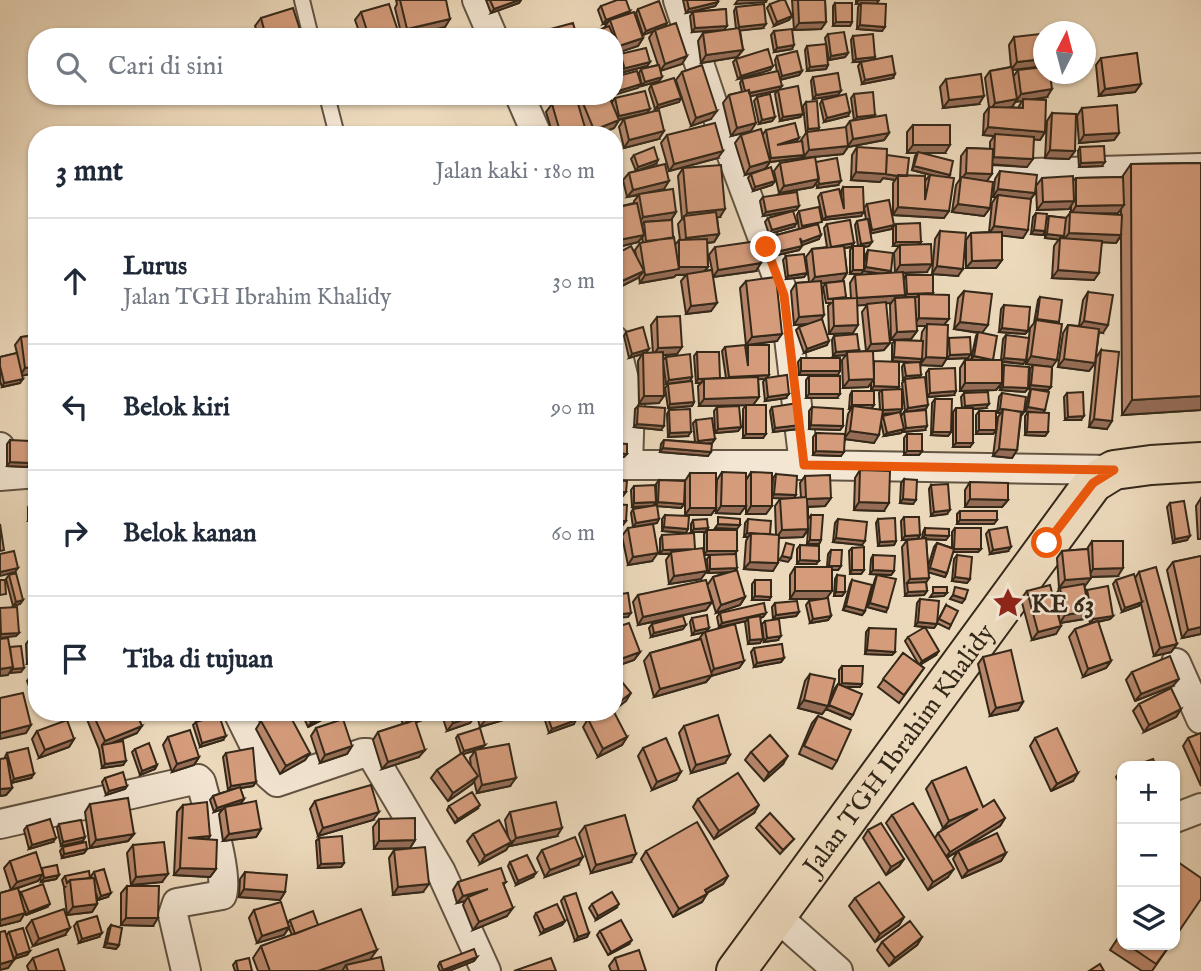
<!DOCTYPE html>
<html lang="id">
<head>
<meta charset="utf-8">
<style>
  :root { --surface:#fff; --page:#f6f6f7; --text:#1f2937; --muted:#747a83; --line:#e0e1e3 }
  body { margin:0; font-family:"IM FELL English",serif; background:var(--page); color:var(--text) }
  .controls { position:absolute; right:21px; bottom:21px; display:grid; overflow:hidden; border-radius:14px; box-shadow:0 2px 5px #0004 }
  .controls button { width:63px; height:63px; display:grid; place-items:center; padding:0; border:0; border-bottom:2px solid var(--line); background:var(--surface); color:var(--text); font:35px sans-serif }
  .compass { position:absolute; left:1033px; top:21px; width:63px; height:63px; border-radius:50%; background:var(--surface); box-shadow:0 2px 5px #0004; rotate:6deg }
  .stop { position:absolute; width:21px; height:21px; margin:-16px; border:5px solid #ea580c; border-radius:50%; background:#fff }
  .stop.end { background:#ea580c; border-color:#fff; box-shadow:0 2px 7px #0008 }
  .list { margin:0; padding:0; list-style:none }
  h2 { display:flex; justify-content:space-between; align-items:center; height:91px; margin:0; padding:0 28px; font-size:30px }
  h2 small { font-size:23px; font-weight:400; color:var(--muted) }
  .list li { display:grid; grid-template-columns:46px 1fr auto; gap:21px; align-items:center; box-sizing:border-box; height:126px; padding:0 28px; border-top:2px solid var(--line) }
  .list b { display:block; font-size:26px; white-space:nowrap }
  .list p { margin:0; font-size:23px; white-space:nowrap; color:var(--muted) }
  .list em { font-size:23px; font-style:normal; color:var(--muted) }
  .icon { flex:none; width:38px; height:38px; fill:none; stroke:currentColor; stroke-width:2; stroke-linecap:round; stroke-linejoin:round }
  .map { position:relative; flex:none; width:1201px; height:971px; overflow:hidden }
  .search { position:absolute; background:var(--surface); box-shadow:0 2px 5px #0004; left:28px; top:28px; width:595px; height:77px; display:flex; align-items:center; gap:18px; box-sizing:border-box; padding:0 24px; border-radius:28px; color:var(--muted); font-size:26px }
  .panel { position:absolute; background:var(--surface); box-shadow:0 2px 5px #0004; left:28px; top:126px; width:595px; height:595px; border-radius:28px }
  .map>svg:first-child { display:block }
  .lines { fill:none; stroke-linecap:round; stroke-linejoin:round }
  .lane-casing { stroke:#625442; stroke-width:18 }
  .street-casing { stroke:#625442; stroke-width:32 }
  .primary-casing { stroke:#342819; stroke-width:42 }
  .lane { stroke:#f3e6d3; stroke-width:14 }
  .street { stroke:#f3e6d3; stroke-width:28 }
  .primary { stroke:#ecd9bb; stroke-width:38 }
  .wall { fill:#b7866b; stroke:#342819; stroke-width:2; fill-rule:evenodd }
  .shaded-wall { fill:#956d57; stroke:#342819; stroke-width:2 }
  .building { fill:#d59c7c; stroke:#342819; stroke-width:2 }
  .route { stroke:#ea580c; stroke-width:9 }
  .labels { text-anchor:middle; stroke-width:5; stroke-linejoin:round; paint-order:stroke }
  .poi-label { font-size:26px; font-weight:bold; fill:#342819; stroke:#f3e6d3; text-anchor:start }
  .street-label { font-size:26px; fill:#342819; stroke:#f3e6d3 }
</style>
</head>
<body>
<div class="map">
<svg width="1201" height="971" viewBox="0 0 1201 971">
  <rect width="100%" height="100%" fill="#ecd9bb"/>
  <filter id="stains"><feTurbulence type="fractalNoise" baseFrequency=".00286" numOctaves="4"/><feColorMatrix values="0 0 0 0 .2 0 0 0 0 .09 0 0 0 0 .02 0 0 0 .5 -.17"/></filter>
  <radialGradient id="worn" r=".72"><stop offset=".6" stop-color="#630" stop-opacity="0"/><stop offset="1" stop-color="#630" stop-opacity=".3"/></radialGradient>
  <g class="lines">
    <defs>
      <path id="lane" d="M 302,0 L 311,37
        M 327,96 L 337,135"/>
      <path id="street" d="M 477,0 L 493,37
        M 678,0 L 712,102 L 784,295 L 804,465
        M 520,96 L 537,135
        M 996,174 L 1201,168
        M 614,340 L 630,403 L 628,465
        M 0,447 L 2,475
        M 614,465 L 804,465 L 1114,470
        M 0,476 L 37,473
        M 1176,663 L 1201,719
        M 238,712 L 269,775 L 277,782 L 363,753 L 368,753 L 373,757 L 441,872 L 486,971
        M 1175,818 L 1201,808
        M 0,824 L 198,779 L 201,782 C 207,807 229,873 222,895 L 177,903 L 173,915 L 186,971
        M 776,916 L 838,971"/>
      <g id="primary">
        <path id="s1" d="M 736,971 L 1093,483 L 1114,470 L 1151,465 L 1201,462"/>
      </g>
    </defs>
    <use href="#lane" class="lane-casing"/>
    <use href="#street" class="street-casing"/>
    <use href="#primary" class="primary-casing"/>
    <use href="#lane" class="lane"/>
    <use href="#street" class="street"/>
    <use href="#primary" class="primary"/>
  </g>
  <path class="wall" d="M 396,0 L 446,0 L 445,27 L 402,37 L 395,8 L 397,4 Z
    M 486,0 L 521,0 L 519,3 L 491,13 Z
    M 683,0 L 718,0 L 718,2 L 715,6 L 686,13 Z
    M 792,0 L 825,0 L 826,22 L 821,29 L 794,30 Z
    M 856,0 L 879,0 L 876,4 L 882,31 L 857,29 L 858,7 L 860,4 L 856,4 Z
    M 835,3 L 852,22 L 850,26 L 833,26 L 833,6 Z
    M 770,4 L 792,16 L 789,20 L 774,26 L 767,8 Z
    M 601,6 L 628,14 L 643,38 L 638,46 L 619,52 L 620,54 L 650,62 L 647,66 L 614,75 L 614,37 L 586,37 L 589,34 L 604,28 L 608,22 L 603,24 L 598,10 Z
    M 736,7 L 763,28 L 740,30 L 743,50 L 737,57 L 701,63 L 698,41 L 703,33 L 736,29 L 734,11 Z
    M 638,9 L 665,27 L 682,64 L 660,71 L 662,77 L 659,81 L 642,86 L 639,73 L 641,69 L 658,65 L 649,38 L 654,30 L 643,35 L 636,13 Z
    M 726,9 L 692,32 L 690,16 L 693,12 Z
    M 361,12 L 400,37 L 361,37 L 355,20 Z
    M 261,18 L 302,36 L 259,37 L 255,26 Z
    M 774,31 L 792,49 L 774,52 L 771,35 Z
    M 828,34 L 848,53 L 845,57 L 829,60 L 825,38 Z
    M 853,36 L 875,57 L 874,59 L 893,78 L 862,84 L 858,66 L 861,62 L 863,62 L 853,62 L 851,40 Z
    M 1014,37 L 1037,67 L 1012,70 L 1013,77 L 1018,70 L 1047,97 L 1030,100 L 1045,132 L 1040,140 L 1034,139 L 1027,167 L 992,165 L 987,181 L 990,208 L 984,216 L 952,212 L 956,185 L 960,179 L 961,156 L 967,148 L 990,149 L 990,142 L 994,136 L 983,135 L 984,114 L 989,107 L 985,78 L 990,71 L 1011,67 L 1009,45 ZM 1016,101 L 1022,101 L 1018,108 L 1012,107 Z
    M 807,46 L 828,65 L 826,69 L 807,71 L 805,50 Z
    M 777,56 L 802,71 L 799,75 L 780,80 L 780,89 L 800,117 L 780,121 L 775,94 L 777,91 L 750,96 L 751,131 L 731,136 L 723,103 L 729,95 L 742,92 L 740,83 L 742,79 L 777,72 L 775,60 Z
    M 1101,58 L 1141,84 L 1135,92 L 1099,96 L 1096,65 Z
    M 736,59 L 773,66 L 770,70 L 738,79 L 733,62 Z
    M 682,72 L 711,119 L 691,126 L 676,80 Z
    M 813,77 L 838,95 L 813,99 L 811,81 Z
    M 946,79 L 979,104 L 943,108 L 940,87 Z
    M 651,85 L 681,98 L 679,102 L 655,109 L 649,89 Z
    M 854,94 L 889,133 L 884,140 L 848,147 L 843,154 L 803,158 L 803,155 L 801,158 L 770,162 L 765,169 L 745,175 L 735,143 L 741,135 L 763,134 L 766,130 L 796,142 L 802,142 L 801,140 L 806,133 L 803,106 L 806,102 L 819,128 L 817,131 L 845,128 L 850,121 L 854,120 L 851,98 Z
    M 576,96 L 609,96 L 612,102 L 615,98 L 647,113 L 619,120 L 614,128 L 599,135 L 587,135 L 586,131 L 583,135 L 553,135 L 546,112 L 552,104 Z
    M 757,97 L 775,117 L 772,121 L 759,124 L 754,101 Z
    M 822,100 L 848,116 L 824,122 L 820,104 Z
    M 1082,108 L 1119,133 L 1114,140 L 1079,143 L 1077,116 Z
    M 1052,113 L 1075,151 L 1069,159 L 1045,158 L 1047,121 Z
    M 624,119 L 659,139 L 624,148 L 619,127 Z
    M 913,125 L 945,153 L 921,153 L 948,177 L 944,218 L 893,215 L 893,183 L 895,180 L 883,178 L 880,182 L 851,180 L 852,155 L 857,147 L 886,156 L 907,176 L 925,181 L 930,175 L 912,170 L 915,156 L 918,153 L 907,153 L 907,132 Z
    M 667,135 L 718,158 L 669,171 L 661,143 Z
    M 1080,147 L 1102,166 L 1079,167 L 1078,151 Z
    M 634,155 L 656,164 L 636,171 L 664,189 L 648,192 L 676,212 L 671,220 L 673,238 L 675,245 L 679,240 L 680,240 L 678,224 L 682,219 L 678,176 L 683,168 L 720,217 L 717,217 L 719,234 L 714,242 L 707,243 L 708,267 L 704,271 L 712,270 L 709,255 L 715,247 L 756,271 L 713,277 L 711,311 L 686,314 L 681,281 L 686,275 L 676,275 L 674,277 L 640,283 L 639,277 L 616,289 L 614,285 L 614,255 L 636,255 L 635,250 L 640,243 L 643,242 L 642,237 L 638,242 L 614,248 L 614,208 L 634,203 L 634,201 L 639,195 L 627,197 L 623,180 L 629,173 L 636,171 L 631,159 Z
    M 816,162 L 838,185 L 817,188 L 816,183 L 813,187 L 779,193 L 774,171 L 780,163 Z
    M 1201,163 L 1201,410 L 1122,415 L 1121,236 L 1116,243 L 1102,242 L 1094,280 L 1052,278 L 1054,246 L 1059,239 L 1045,238 L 1045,230 L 1043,235 L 1031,234 L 1033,217 L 1036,213 L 1047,219 L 1049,216 L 1066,218 L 1071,212 L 1071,206 L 1069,209 L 1037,210 L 1036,186 L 1042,178 L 1073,181 L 1076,178 L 1122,177 L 1131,164 ZM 1121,209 L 1121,215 L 1090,213 L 1118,213 Z
    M 1000,171 L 1035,193 L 1031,199 L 1023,238 L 1002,235 L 1002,260 L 996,268 L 966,268 L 966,240 L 971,233 L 989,232 L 992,203 L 996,197 L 993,197 L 995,179 Z
    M 751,174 L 775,181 L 772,185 L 753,191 L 748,178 Z
    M 843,187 L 861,216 L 823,220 L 818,197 L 821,193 L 841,197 L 841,191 Z
    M 763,197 L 799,206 L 796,210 L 763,216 L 760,201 Z
    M 867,204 L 894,225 L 891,229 L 870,233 L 869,246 L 864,247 L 864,270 L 861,274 L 850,274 L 850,250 L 853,246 L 858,246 L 855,225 L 857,221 L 866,219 L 864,208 Z
    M 799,211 L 818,226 L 819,239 L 802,245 L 802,246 L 799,250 L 773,256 L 770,240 L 773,236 L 799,229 L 797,215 Z
    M 768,218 L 794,227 L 769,234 L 765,222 Z
    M 827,224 L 854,243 L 851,247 L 844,248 L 847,273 L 842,281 L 846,297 L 845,298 L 851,298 L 850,283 L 855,275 L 882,274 L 863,271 L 866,254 L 868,250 L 890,273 L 895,273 L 894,253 L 899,246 L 893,246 L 893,227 L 896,224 L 921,242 L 919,245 L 927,272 L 903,273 L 904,279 L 906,275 L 933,293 L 932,294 L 944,325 L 948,340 L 949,338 L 968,358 L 947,359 L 947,358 L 942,366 L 920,365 L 921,361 L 919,378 L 927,395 L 926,373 L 929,369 L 954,395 L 927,397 L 926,409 L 905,412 L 902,383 L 905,380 L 903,380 L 902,367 L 904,363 L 911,362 L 892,361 L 892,344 L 895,340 L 921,341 L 922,332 L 926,326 L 916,326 L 917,331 L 911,339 L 891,340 L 890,305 L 891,303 L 886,303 L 884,350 L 873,351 L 873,363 L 874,361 L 897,389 L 901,416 L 904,412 L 925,430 L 903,432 L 903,430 L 901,433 L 884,436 L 881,422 L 874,443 L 845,439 L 841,456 L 813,455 L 813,437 L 816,433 L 845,436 L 848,414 L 851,409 L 849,409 L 850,395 L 852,391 L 874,405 L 871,409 L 880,410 L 879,393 L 881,390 L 871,390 L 871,383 L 868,387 L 843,388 L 842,360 L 846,355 L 833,356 L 832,340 L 834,336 L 859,350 L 858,352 L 866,351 L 862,312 L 867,305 L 857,305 L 853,333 L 829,334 L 828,306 L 831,303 L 826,303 L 823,287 L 826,283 L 837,282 L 821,283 L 822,319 L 827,345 L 804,353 L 796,330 L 799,327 L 806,324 L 794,325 L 791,291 L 796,283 L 809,282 L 806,257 L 812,249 L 827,247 L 824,228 ZM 895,413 L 883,416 L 882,419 L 882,414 Z
    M 940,231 L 958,276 L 932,274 L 935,239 Z
    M 786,256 L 807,273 L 804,277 L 786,279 L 783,260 Z
    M 746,281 L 777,341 L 746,345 L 740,288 Z
    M 964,291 L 982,333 L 992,360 L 1001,360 L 1003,339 L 1006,335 L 1026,360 L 1023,364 L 1002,362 L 1002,369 L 1004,365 L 1028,388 L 1025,392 L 1000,390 L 1001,384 L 996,390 L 960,391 L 960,368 L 965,360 L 971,360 L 976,336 L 978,333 L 954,329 L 958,298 Z
    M 1088,292 L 1103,333 L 1099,332 L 1095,363 L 1089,371 L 1058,367 L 1063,333 L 1068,325 L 1079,326 L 1083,300 Z
    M 1040,297 L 1058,323 L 1052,367 L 1051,387 L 1048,390 L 1036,390 L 1045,410 L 1043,413 L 1048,432 L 1045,436 L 1025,435 L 1025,416 L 1028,412 L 1034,413 L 1025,411 L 1029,393 L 1031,389 L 1029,389 L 1030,369 L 1033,365 L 1047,367 L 1026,364 L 1030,328 L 1034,323 L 1038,300 Z
    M 1004,305 L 1028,331 L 1025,334 L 999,332 L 1001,309 Z
    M 657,317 L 677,354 L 663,355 L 663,360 L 666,357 L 692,377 L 690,381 L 666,384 L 663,362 L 659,403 L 639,404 L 638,361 L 642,354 L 629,358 L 624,336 L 626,332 L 647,353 L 653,353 L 651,325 Z
    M 37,335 L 37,373 L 22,375 L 20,383 L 2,387 L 0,381 L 0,357 L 17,353 L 15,345 L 21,337 Z
    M 748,345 L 769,375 L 767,378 L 786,398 L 765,401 L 763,382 L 765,379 L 758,379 L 759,397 L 753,405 L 763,438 L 743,438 L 743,409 L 746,405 L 699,406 L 698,386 L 701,383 L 696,383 L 694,356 L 697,352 L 720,378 L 726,378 L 722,351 L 725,347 L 746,349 Z
    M 1101,350 L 1107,429 L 1089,427 L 1096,358 Z
    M 801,358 L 838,375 L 799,375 L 798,362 Z
    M 809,376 L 837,398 L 806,398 L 806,380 Z
    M 668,384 L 694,402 L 692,406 L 668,408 L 665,388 Z
    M 964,393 L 986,408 L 973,409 L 970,447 L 953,447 L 953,412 L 956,408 L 962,408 L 961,397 Z
    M 1002,393 L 1024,412 L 1021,416 L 1017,450 L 1012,458 L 993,456 L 998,417 L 1001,413 L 997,413 L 999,397 Z
    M 1067,393 L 1081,420 L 1065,420 L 1064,397 Z
    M 935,399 L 951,432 L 948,436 L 931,435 L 932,403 Z
    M 638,406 L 661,430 L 634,427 L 635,409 Z
    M 717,407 L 741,427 L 738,431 L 715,433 L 714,411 Z
    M 772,407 L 800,425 L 798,429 L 773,432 L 770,411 Z
    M 812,407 L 843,426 L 840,430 L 809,429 L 809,411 Z
    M 669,410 L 688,436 L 668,437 L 667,414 Z
    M 979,411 L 996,430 L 993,434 L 976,434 L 976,415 Z
    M 696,420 L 715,439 L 712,443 L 709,443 L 708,456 L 660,452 L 661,444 L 664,440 L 695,442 L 693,423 Z
    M 907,434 L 922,451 L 919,455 L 904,455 L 904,438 Z
    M 10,440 L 27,467 L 7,466 L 7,444 Z
    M 37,440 L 37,466 L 36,466 L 35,442 Z
    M 860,470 L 884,511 L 854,510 L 855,478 Z
    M 722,472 L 746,480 L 751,472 L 772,493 L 773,478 L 776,474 L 793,498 L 801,498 L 800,483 L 805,476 L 831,498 L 825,506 L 808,507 L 808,519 L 811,515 L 821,540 L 819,544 L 807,544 L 808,530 L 803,537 L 779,538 L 773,571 L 744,569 L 746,541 L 748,537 L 744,537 L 745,523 L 748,519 L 770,534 L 776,535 L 775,506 L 780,499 L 785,498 L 772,498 L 766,514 L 746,514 L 746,485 L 740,514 L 716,513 L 716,508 L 711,515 L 685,515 L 685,481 L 690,473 L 716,499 L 717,480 Z
    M 904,479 L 913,504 L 900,503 L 901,483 Z
    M 659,480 L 684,504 L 681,508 L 657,506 L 657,523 L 633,527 L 631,513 L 633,509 L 655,506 L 655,502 L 632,507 L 631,490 L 634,486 L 656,500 L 656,484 Z
    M 970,482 L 1008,500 L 1002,507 L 965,507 L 965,490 Z
    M 931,485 L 947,514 L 931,516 L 929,489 Z
    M 1201,498 L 1201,539 L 1198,539 L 1196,506 Z
    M 31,503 L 37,521 L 28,521 L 28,507 Z
    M 1170,503 L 1187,540 L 1173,543 L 1167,507 Z
    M 960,511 L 994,524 L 957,524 L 957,514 Z
    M 665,515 L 686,533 L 662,531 L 662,519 Z
    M 904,517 L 920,535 L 918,539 L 922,539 L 923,532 L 925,528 L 946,540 L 926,539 L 928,567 L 934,547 L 937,543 L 952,548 L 952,532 L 955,528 L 981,549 L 978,552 L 953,552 L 947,573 L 945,577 L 929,572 L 926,582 L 927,591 L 924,595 L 905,596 L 902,547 L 907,540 L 902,540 L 901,521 Z
    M 838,519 L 862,545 L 833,542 L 835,523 Z
    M 878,519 L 896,541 L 894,545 L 878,546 L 876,523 Z
    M 693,520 L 708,528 L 705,532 L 691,532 L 691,524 Z
    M 37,524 L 37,539 L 32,539 L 32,528 L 34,525 Z
    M 628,528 L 652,561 L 628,565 L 622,536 Z
    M 707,530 L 734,554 L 736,570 L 745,597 L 740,605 L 716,613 L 709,590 L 712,602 L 706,610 L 638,625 L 633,602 L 638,595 L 708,584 L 713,577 L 728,572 L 708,573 L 707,559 L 710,555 L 717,555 L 704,555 L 701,579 L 669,584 L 666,560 L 670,554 L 660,554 L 660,539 L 662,535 L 704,555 L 704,534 Z
    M 989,530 L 1008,551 L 990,554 L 986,534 Z
    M 1092,541 L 1118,576 L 1091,577 L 1084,586 L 1086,593 L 1087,590 L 1113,616 L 1110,619 L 1098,622 L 1111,661 L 1106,668 L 1083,677 L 1069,637 L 1075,629 L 1094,622 L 1090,623 L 1088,613 L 1084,619 L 1060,623 L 1056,634 L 1032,640 L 1021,599 L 1027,591 L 1059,618 L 1055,596 L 1060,588 L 1059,588 L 1057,558 L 1062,551 L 1087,549 Z
    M 800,545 L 816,564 L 797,564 L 797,549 Z
    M 852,548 L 864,570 L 861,574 L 850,574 L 849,551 Z
    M 831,550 L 841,566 L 838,570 L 832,570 L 827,598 L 831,616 L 828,620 L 810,623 L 806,605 L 809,601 L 821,599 L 790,599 L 790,575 L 795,567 L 827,567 L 828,554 Z
    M 873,555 L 894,571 L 891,575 L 870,574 L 871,559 Z
    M 957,555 L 970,579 L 967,583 L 952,581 L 954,559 Z
    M 1201,556 L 1201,634 L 1182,638 L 1167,570 L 1173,562 Z
    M 1139,572 L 1177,644 L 1171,652 L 1154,656 L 1141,604 L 1139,606 L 1122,612 L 1113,584 L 1116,580 L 1135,578 Z
    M 9,575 L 23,600 L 20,604 L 13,606 L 6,579 Z
    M 837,575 L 845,592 L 842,596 L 834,596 L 835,579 Z
    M 877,575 L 886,612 L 867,607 L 875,579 Z
    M 755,580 L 769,600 L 752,600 L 752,584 Z
    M 852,580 L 865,611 L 862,615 L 843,610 L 850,584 Z
    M 920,599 L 937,622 L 946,605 L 951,625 L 949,629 L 937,623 L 934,628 L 915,626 L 917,603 Z
    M 775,603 L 799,612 L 796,616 L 773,619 L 772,607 Z
    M 720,613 L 766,613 L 763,617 L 760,618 L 760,643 L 748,644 L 745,622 L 746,621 L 719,627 L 717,617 Z
    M 692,618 L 707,631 L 744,661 L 739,668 L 711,676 L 706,682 L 654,697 L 644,661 L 650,653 L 699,639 L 704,632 L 692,635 L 690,622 Z
    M 765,621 L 778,640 L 764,642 L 762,624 Z
    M 652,624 L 683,629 L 651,637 L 649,628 Z
    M 614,628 L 640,652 L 634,660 L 614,667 Z
    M 869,628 L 895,652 L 892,655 L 865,654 L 866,632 Z
    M 908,637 L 936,655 L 920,665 L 924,668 L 899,703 L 878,687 L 903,653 L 919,665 L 905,641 Z
    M 29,640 L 37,640 L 37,664 L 27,664 L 26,644 Z
    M 754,648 L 784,658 L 781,662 L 754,667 L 751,652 Z
    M 983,657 L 1023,702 L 1018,710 L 990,716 L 978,664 Z
    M 842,666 L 862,684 L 860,687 L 847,687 L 850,719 L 826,709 L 827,707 L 822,714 L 798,708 L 805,681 L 810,674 L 828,705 L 835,688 L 838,684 L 839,684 L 839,670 Z
    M 37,672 L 37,707 L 27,681 L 33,673 Z
    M 1132,672 L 1173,686 L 1135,701 L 1126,680 Z
    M 1139,704 L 1181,709 L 1176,717 L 1144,732 L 1133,711 Z
    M 84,712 L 136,712 L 137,733 L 113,743 L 123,765 L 102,768 L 99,749 Z
    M 301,712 L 337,712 L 308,727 Z
    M 398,712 L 432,712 L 430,717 L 416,722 L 419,757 L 382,769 L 373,740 L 378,732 L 403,724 Z
    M 441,712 L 474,712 L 475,716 L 470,723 L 447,731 Z
    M 476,712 L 509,712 L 507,719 L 480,727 Z
    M 544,712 L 574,712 L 574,724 L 549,733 L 543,714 Z
    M 818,716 L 837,761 L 832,769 L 799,754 L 812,723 Z
    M 588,719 L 627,737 L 622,745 L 598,757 L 583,727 Z
    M 261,721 L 310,753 L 305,760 L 280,774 L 256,729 Z
    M 196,722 L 223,740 L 200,747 L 193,725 Z
    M 684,726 L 725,763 L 691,773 L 679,733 Z
    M 316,728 L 352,746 L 347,754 L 320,763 L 311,736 Z
    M 37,731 L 74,739 L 69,747 L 39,758 L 32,739 Z
    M 1201,733 L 1201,786 L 1183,746 L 1188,738 Z
    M 458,735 L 482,748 L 477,750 L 510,786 L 477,793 L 474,781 L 472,784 L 448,801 L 431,778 L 437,770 L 461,754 L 456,738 ZM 475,751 L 470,758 L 471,767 L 462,754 Z
    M 168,737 L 199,757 L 194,765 L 172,772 L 163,745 Z
    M 1035,738 L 1073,781 L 1051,791 L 1030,746 Z
    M 643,748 L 676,780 L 652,790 L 638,756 Z
    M 135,749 L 157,765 L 155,769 L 140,775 L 132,752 Z
    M 751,752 L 783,764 L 764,781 L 745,760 Z
    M 7,753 L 31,778 L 11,783 L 12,788 L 6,795 L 0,796 L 0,759 L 5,759 L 5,757 Z
    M 226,753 L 256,782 L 253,786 L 240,788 L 244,799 L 241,803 L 237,805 L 261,829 L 256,837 L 223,841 L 219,814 L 223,809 L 214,812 L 210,800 L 213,796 L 236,788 L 228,790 L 223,757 Z
    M 1122,771 L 1122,788 L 1116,777 L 1119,773 Z
    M 105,778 L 127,786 L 125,789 L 106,795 L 102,782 Z
    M 932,781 L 1005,818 L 1000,826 L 947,858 L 948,877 L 928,890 L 886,823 L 892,815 L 935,838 L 938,833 L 952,825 L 943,828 L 926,789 Z
    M 698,799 L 754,813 L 714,839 L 693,807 Z
    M 315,801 L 373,820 L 318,836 L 310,809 Z
    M 90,804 L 134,834 L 128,841 L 90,848 L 85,812 Z
    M 183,805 L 210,836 L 208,839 L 216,869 L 210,877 L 174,875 L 177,812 Z
    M 449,806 L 477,809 L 455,823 L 447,810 Z
    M 510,812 L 557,836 L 510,846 L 510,844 L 506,850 L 480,864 L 467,841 L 473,834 L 508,837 L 505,820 Z
    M 379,819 L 415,840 L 410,848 L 374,849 L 373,827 Z
    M 59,824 L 85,837 L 83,841 L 61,846 L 57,828 Z
    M 759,824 L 794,839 L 780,854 L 756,828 Z
    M 27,826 L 53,842 L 29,849 L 24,830 Z
    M 585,826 L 631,862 L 591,873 L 579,834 Z
    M 868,830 L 904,859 L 899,866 L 886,875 L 863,838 Z
    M 319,838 L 344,863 L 341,867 L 318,868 L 316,841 Z
    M 133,845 L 162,882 L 131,885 L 127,853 Z
    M 63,847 L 87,849 L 84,853 L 62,858 L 60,851 Z
    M 394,850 L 423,892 L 393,895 L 389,858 Z
    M 542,850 L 578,865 L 545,877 L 537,858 Z
    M 646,851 L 728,876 L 723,884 L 707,893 L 702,902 L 673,917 L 641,859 Z
    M 958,851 L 1006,853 L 1001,861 L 962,878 L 953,859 Z
    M 10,861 L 41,869 L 59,875 L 56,879 L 41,882 L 40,877 L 38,881 L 15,889 L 20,894 L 21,892 L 47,907 L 26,915 L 25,912 L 20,921 L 0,926 L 0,893 L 11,890 L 4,868 Z
    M 510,862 L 533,877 L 516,885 L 508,866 Z
    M 94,872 L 108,897 L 98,900 L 96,893 L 97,904 L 92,912 L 67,915 L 64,888 L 65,887 L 64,887 L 62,880 L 65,876 L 92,878 L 91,876 Z
    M 245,872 L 285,892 L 280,900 L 239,897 L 240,879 Z
    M 458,882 L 506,882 L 503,885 L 507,916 L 473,930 L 463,905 L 465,901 L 457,903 L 453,890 Z
    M 127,886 L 153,926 L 121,925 L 121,893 Z
    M 564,897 L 589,933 L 587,937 L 575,941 L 561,901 Z
    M 855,898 L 904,917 L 899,925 L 875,942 L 849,906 Z
    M 592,904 L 616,908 L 596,920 L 589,908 Z
    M 254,910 L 288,923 L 290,920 L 318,925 L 370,960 L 384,971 L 258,971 L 253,958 L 261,946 L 292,935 L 289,928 L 284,935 L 257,943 L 249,918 Z
    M 536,913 L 565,921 L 562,925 L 541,934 L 534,917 Z
    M 32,920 L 65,935 L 33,946 L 26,928 Z
    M 77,922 L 99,937 L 79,943 L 74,926 Z
    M 111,925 L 119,945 L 116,949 L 104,947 L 108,929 Z
    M 600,931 L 629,944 L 608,955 L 597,935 Z
    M 9,932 L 30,951 L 27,955 L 14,959 L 6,936 Z
    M 1122,932 L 1122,945 L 1170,945 L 1152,971 L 1142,971 L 1110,950 Z
    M 922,937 L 917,945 L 889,966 L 877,950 L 882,942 Z
    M 477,957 L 474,961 L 449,971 L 440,971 L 438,966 L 440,962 Z
    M 33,958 L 65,971 L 29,971 L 27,966 Z
    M 615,958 L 646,971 L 611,971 L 609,966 Z
    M 236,961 L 252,971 L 235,971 L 233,965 Z"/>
  <path class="shaded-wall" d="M 519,0 L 521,0 L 519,3 L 491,13 L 494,9 Z
    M 738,0 L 767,0 L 766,2 L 735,4 Z
    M 859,0 L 879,0 L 876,4 L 856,4 Z
    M 718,2 L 715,6 L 686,13 L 689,9 Z
    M 630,11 L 627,15 L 610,20 L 608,22 L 603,24 L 606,20 Z
    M 792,16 L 789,20 L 774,26 L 777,22 Z
    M 450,19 L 445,27 L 402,37 L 407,29 Z
    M 826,22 L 821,29 L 794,30 L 799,23 Z
    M 836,22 L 852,22 L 850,26 L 833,26 Z
    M 667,23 L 665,27 L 643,35 L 646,31 Z
    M 766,24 L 763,28 L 736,31 L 739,27 Z
    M 860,25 L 885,27 L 882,31 L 857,29 Z
    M 727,26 L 724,30 L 692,32 L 695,28 Z
    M 643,38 L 638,46 L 614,54 L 619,46 Z
    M 794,45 L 792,49 L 774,52 L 777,48 Z
    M 743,50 L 737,57 L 701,63 L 706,55 Z
    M 848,53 L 845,57 L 829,60 L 831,56 Z
    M 687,56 L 682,64 L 660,71 L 665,64 Z
    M 875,57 L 873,61 L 853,62 L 856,59 Z
    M 1043,59 L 1037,67 L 1011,70 L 1017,62 Z
    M 650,62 L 647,66 L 619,73 L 622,69 Z
    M 828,65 L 826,69 L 807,71 L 810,67 Z
    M 624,66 L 619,73 L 614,75 L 614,69 Z
    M 773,66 L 770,70 L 738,79 L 741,76 Z
    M 802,71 L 799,75 L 779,80 L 782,76 Z
    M 895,74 L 893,78 L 862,84 L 865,80 Z
    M 662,77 L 659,81 L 642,86 L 645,82 Z
    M 641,84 L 638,88 L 614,95 L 615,92 Z
    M 1141,84 L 1135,92 L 1099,96 L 1105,89 Z
    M 782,86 L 779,90 L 743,98 L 746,94 Z
    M 1052,89 L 1047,97 L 1016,102 L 1021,94 Z
    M 841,91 L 838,95 L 813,99 L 816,95 Z
    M 290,96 L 318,96 L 316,100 L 286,102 Z
    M 533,96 L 548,96 L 529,102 Z
    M 984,96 L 979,104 L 943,108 L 949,100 Z
    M 681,98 L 679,102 L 655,109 L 658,105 Z
    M 1017,99 L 1012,107 L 990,111 L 995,103 Z
    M 650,109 L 647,113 L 616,120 L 619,116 Z
    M 717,111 L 711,119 L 691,126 L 696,118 Z
    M 850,112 L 848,116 L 824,122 L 827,118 Z
    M 803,114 L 800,117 L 780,121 L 783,117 Z
    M 875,115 L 872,119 L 854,121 L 857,117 Z
    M 775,117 L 772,121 L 759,124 L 762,120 Z
    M 619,120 L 614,128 L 597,135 L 591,135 L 594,130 Z
    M 756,123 L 751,131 L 731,136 L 737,128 Z
    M 988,127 L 1045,132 L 1040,140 L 983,135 Z
    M 819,128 L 816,132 L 806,133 L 808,129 Z
    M 586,131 L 583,135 L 572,135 Z
    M 664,131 L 659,139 L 624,148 L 629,140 Z
    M 889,133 L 884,140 L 848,147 L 843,154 L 803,158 L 809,150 L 848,146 L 853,139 Z
    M 1119,133 L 1114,140 L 1079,143 L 1084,135 Z
    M 799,138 L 796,142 L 777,145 Z
    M 913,145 L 950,145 L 945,153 L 907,153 Z
    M 1050,150 L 1075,151 L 1069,159 L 1045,158 Z
    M 723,151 L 718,158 L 669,171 L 674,164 Z
    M 804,155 L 801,158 L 770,162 L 765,169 L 745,175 L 750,167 L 768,162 L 771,158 Z
    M 994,157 L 1033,159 L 1027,167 L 988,164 Z
    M 658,160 L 656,164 L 636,171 L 638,167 Z
    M 1105,162 L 1102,166 L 1079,167 L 1081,163 Z
    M 914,166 L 950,175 L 947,179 L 912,170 Z
    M 856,172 L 886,174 L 898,176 L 895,180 L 883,178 L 880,182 L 851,180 Z
    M 966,173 L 992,174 L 987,181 L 960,181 Z
    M 819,179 L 813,187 L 779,193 L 784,186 Z
    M 669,181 L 664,189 L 627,197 L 633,190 Z
    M 775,181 L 772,185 L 753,191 L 755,187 Z
    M 841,181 L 838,185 L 817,188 L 819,184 Z
    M 998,189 L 1035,193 L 1029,201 L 998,195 L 996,197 L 993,197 Z
    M 1074,201 L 1069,209 L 1037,210 L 1043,202 Z
    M 958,204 L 990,208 L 984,216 L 952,212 Z
    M 1124,205 L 1118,213 L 1071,214 L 1076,206 Z
    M 799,206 L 796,210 L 763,216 L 766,212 Z
    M 898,207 L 949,211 L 944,218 L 893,215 Z
    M 725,209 L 720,217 L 684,220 L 684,218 L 687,213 Z
    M 676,212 L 671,220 L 644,222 L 643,224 L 638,225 L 643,217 Z
    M 864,212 L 861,216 L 823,220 L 826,217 Z
    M 797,223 L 794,227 L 769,234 L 772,230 Z
    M 894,225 L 891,229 L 869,234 L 872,230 Z
    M 994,226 L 1028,230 L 1023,238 L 989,234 Z
    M 1034,230 L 1045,231 L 1043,235 L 1031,234 Z
    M 1069,233 L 1121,235 L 1116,243 L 1064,240 Z
    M 719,234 L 714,242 L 681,246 L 686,238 Z
    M 1047,234 L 1064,236 L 1062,240 L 1045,238 Z
    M 644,235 L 638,242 L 614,248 L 614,241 Z
    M 821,235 L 819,239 L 800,246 L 802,242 Z
    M 872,242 L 869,246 L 858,248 L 861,244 Z
    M 896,242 L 921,242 L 918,245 L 893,246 Z
    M 854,243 L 851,247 L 828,251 L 831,247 Z
    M 802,246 L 799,250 L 773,256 L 776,252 Z
    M 1002,260 L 996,268 L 966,268 L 972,261 Z
    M 761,263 L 756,271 L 713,277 L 718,270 Z
    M 932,264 L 927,272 L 895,273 L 900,265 Z
    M 937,266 L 963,269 L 958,276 L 932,274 Z
    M 679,267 L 708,267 L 702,274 L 676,275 L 674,277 L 640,283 L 645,275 Z
    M 866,267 L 891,271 L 889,275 L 863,271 Z
    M 853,270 L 864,270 L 861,274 L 850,274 Z
    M 1058,270 L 1099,273 L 1094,280 L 1052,278 Z
    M 644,271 L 638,278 L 616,289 L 622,281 Z
    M 807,273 L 804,277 L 786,279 L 788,276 Z
    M 847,273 L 842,281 L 809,285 L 815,277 Z
    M 933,293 L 930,297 L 919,294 L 917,297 L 904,297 L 907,294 Z
    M 905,295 L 900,302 L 895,298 L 891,303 L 851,306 L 857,298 Z
    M 717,303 L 711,311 L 686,314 L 691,306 Z
    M 824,315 L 819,323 L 794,325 L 799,317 Z
    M 919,318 L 949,319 L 943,326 L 913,326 Z
    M 1084,321 L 1108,325 L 1103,333 L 1078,329 Z
    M 960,322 L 988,325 L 982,333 L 954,329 Z
    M 858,325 L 853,333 L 829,334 L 834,326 Z
    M 1002,328 L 1028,331 L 1025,334 L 999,332 Z
    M 917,331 L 911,339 L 891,340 L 897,332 Z
    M 782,334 L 777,341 L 746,345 L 752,337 Z
    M 829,341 L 827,345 L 804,353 L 807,349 Z
    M 890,343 L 884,350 L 866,352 L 871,344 Z
    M 682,347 L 677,354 L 653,356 L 658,348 Z
    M 649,349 L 646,353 L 629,358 L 632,354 Z
    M 859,350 L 856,354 L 847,352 L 846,355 L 833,356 L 836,352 Z
    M 971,354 L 968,358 L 947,359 L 950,355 Z
    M 974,356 L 993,360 L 971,360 Z
    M 1031,356 L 1057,360 L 1052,367 L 1026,364 Z
    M 894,357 L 922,359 L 920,363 L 892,361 Z
    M 926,357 L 947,358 L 942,366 L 920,365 Z
    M 1004,358 L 1026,360 L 1023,364 L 1001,361 Z
    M 1064,359 L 1095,363 L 1089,371 L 1058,367 Z
    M 37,366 L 37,373 L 20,376 L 25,368 Z
    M 801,371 L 840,371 L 838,375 L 799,375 Z
    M 769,375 L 766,379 L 726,381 L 729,377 Z
    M 921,375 L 918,379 L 903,380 L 906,376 Z
    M 692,377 L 690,381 L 666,384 L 669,380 Z
    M 23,379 L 20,383 L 2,387 L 4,383 Z
    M 698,379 L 703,379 L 701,383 L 696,383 Z
    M 874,379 L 868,387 L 843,388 L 849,380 Z
    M 965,383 L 1002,383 L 996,390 L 960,391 Z
    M 1031,385 L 1051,387 L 1048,390 L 1029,389 Z
    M 874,386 L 899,387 L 896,391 L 871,390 Z
    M 1003,387 L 1028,388 L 1025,392 L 1000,390 Z
    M 956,391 L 954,395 L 927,397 L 930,393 Z
    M 789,394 L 786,398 L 765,401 L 768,397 Z
    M 809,394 L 840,394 L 837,398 L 806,398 Z
    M 644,396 L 664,396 L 659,403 L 639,404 Z
    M 1201,396 L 1201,410 L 1122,415 L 1132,400 Z
    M 759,397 L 753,405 L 699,406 L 704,399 Z
    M 694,402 L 692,406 L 668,408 L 670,404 Z
    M 989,404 L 986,408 L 962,410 L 965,406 Z
    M 852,405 L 874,405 L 871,409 L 853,406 L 851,409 L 849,409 Z
    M 928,405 L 926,409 L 905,412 L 908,408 Z
    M 1028,407 L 1045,410 L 1042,414 L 1025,411 Z
    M 902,409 L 900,413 L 880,414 L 883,410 Z
    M 1000,409 L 1024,412 L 1021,416 L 1003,409 L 1001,413 L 997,413 Z
    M 1084,416 L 1081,420 L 1065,420 L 1068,417 Z
    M 1094,419 L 1112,421 L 1107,429 L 1089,427 Z
    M 637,424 L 664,426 L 661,430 L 634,427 Z
    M 800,425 L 798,429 L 773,432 L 775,428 Z
    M 811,425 L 843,426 L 840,430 L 809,429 Z
    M 927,426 L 925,430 L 903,432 L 906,428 Z
    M 741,427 L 738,431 L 715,433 L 718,429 Z
    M 904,429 L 901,433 L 884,436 L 887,433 Z
    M 979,430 L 996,430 L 993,434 L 976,434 Z
    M 850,431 L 879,435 L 874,443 L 844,439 Z
    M 691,432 L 688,436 L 668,437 L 670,433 Z
    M 933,432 L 951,432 L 948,436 L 931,435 Z
    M 1027,432 L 1048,432 L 1045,436 L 1025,435 Z
    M 746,434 L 766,434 L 763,438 L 743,438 Z
    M 715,439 L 712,443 L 695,445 L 698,441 Z
    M 956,443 L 973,443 L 970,447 L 953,447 Z
    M 663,448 L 711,452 L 708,456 L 660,452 Z
    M 999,449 L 1017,450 L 1012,458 L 993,456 Z
    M 816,451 L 844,452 L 841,456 L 813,455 Z
    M 907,451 L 922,451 L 919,455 L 904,455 Z
    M 614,453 L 627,454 L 624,457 L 614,457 Z
    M 10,462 L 30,463 L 27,467 L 7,466 Z
    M 614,492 L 626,492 L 623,496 L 614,496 Z
    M 774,494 L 796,495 L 793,499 L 772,498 Z
    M 831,498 L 825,506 L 802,507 L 807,499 Z
    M 903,499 L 916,500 L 913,504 L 900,503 Z
    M 970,499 L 1008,500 L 1002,507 L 965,507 Z
    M 656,502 L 653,506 L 632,507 L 634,503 Z
    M 658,502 L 684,504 L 681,508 L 655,506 Z
    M 859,502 L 889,503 L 884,511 L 854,510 Z
    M 721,506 L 746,506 L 740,514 L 716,513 Z
    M 751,506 L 772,506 L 766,514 L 746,514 Z
    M 690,508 L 716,508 L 711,515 L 685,515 Z
    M 950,510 L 947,514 L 931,516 L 934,512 Z
    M 31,517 L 37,517 L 37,521 L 28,521 Z
    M 659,519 L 657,523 L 633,527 L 636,523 Z
    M 960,520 L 997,520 L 994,524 L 957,524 Z
    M 614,521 L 626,521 L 623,525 L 614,525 Z
    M 718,524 L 740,525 L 737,529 L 715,528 Z
    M 664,527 L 688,529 L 686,533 L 662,531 Z
    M 708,528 L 705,532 L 691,532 L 694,529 Z
    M 808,529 L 803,537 L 776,538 L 782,530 Z
    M 747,533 L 751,533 L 748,537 L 744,537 Z
    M 920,535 L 917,539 L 902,540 L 905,536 Z
    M 925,535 L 949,536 L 946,540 L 922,539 Z
    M 1190,536 L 1187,540 L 1173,543 L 1175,539 Z
    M 836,538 L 865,541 L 862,545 L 833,542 Z
    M 810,540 L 821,540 L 819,544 L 807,544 Z
    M 896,541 L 894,545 L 878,546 L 880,542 Z
    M 1011,547 L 1008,551 L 990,554 L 993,550 Z
    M 695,549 L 692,553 L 660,554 L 663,550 Z
    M 954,549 L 981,549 L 978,552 L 952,552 Z
    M 707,551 L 737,551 L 734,555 L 704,555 Z
    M 658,553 L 652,561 L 628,565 L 633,557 Z
    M 782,556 L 791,558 L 788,562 L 779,560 Z
    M 800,560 L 819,561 L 816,564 L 797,564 Z
    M 750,562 L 778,563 L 773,571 L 744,569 Z
    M 829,566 L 841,566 L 838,570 L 827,570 Z
    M 18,568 L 15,572 L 0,576 L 0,572 Z
    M 737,568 L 734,572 L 708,573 L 710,569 Z
    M 930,568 L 947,573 L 945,577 L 927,572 Z
    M 1123,568 L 1118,576 L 1088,577 L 1093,569 Z
    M 852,570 L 864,570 L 861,574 L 850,574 Z
    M 873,570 L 894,571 L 891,575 L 870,574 Z
    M 707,571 L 701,579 L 669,584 L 674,576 Z
    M 955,577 L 970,579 L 967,583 L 952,581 Z
    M 929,578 L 924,586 L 907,583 L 910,579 Z
    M 1091,578 L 1085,586 L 1059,588 L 1065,580 Z
    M 795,591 L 832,591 L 826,599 L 790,599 Z
    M 927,591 L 924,595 L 905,596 L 908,592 Z
    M 836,592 L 845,592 L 842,596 L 834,596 Z
    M 933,593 L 947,593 L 944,596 L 930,597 Z
    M 953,595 L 965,599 L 962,603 L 950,599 Z
    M 755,596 L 771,597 L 769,600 L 752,600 Z
    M 745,597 L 740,605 L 716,613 L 721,605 Z
    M 23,600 L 20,604 L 13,606 L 16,602 Z
    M 712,602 L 706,610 L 638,625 L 643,617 Z
    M 1142,602 L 1139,606 L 1122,612 L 1125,608 Z
    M 870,603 L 888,608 L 886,612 L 867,607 Z
    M 846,606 L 865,611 L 862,615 L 843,610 Z
    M 1089,611 L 1084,619 L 1060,623 L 1065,615 Z
    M 799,612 L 796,616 L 773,619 L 776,615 Z
    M 631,613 L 628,617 L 614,618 L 614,615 Z
    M 766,613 L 763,617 L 748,620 L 748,618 L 746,621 L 719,627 L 722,623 Z
    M 831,616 L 828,620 L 810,623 L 813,619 Z
    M 1113,616 L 1110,619 L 1090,623 L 1093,619 Z
    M 918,622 L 937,624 L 934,628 L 915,626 Z
    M 686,625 L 683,629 L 651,637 L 654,633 Z
    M 1061,626 L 1056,634 L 1032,640 L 1038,632 Z
    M 1201,627 L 1201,634 L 1182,638 L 1188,630 Z
    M 709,628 L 706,632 L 692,635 L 695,631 Z
    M 19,633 L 16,636 L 0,638 L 1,634 Z
    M 781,636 L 778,640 L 764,642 L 767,638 Z
    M 763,639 L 760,643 L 748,644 L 750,640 Z
    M 1177,644 L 1171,652 L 1154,656 L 1160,648 Z
    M 867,650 L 895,652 L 892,655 L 865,654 Z
    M 939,651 L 936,655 L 919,665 L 922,661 Z
    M 640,652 L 634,660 L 614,667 L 618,660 Z
    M 784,658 L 781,662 L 754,667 L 757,663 Z
    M 30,660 L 37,660 L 37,664 L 27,664 Z
    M 744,661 L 739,668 L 711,676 L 706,682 L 654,697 L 660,689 L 709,675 L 714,669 Z
    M 1111,661 L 1106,668 L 1083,677 L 1088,669 Z
    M 13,667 L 8,675 L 0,676 L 0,669 Z
    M 24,668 L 21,672 L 10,673 L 13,669 Z
    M 1179,679 L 1173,686 L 1135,701 L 1141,694 Z
    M 842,683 L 862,684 L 860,687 L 839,687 Z
    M 631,693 L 626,701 L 614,710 L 614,706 Z
    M 804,700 L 828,706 L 822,714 L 798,708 Z
    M 1023,702 L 1018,710 L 990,716 L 996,708 Z
    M 829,705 L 853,715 L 850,719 L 826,709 Z
    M 1181,709 L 1176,717 L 1144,732 L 1149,725 Z
    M 252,712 L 261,712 L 248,717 Z
    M 333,712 L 337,712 L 308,727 L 311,723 Z
    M 509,712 L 512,712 L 507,719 L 480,727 L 486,719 Z
    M 432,713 L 430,717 L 405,727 L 408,723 Z
    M 475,716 L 470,723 L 447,731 L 453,723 Z
    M 576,720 L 574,724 L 549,733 L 552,729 Z
    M 31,725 L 26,733 L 0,739 L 0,733 Z
    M 142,726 L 137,733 L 102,747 L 102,745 L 105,741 Z
    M 226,736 L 223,740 L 200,747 L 202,743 Z
    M 627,737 L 622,745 L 598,757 L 603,749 Z
    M 74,739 L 69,747 L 39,758 L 45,750 Z
    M 485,745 L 482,748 L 461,755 L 464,751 Z
    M 352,746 L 347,754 L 320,763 L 325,755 Z
    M 425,750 L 419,757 L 382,769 L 388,762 Z
    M 310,753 L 305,760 L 280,774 L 286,766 Z
    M 730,755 L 725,763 L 691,773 L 696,765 Z
    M 788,756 L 783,764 L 764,781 L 769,773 Z
    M 199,757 L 194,765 L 172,772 L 177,764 Z
    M 126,761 L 123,765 L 102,768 L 105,764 Z
    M 157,765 L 155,769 L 140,775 L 142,771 Z
    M 681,772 L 676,780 L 652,790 L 657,782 Z
    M 1078,773 L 1073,781 L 1051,791 L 1057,784 Z
    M 34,774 L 31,778 L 11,783 L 14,779 Z
    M 478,776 L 472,784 L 448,801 L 453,793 Z
    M 516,778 L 510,786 L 477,793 L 482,785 Z
    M 256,782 L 253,786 L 228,790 L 231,786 Z
    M 127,786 L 125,789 L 106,795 L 109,791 Z
    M 12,788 L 6,795 L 0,796 L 0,789 Z
    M 244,799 L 241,803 L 225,808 L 225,807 L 223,809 L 214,812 L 217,808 Z
    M 480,805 L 477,809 L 455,823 L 458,819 Z
    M 759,805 L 754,813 L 714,839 L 719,831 Z
    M 978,809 L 973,817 L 943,828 L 949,821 Z
    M 379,812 L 373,820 L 318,836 L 323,828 Z
    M 1005,818 L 1000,826 L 944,859 L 950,852 Z
    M 562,828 L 557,836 L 510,846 L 516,838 Z
    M 261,829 L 256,837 L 223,841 L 229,834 Z
    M 134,834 L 128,841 L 90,848 L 96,840 Z
    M 210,836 L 205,843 L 188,838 Z
    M 85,837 L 83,841 L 61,846 L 63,842 Z
    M 56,838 L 53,842 L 29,849 L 32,845 Z
    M 415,840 L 410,848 L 374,849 L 379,841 Z
    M 511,842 L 506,850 L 480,864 L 485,856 Z
    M 87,849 L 84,853 L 62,858 L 64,854 Z
    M 1006,853 L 1001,861 L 962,878 L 968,871 Z
    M 636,854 L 631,862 L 591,873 L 596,865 Z
    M 583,857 L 578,865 L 545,877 L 550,870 Z
    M 904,859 L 899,866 L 886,875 L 891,867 Z
    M 344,863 L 341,867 L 318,868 L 321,864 Z
    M 180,868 L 216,869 L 210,877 L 174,875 Z
    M 954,869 L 948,877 L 928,890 L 933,882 Z
    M 536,873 L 533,877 L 516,885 L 518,881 Z
    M 43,874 L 38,881 L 11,890 L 17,882 Z
    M 168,874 L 162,882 L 131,885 L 136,877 Z
    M 59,875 L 56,879 L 41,882 L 44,878 Z
    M 728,876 L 723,884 L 699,897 L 705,890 Z
    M 429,884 L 423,892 L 393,895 L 398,887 Z
    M 244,889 L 285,892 L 280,900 L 239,897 Z
    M 488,889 L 468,897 L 465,901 L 457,903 L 463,896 Z
    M 111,893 L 108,897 L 98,900 L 101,896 Z
    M 707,894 L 702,902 L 673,917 L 679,909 Z
    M 50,904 L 47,907 L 26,915 L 29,912 Z
    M 97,904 L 92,912 L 67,915 L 73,907 Z
    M 619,904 L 616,908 L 596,920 L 598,916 Z
    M 513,908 L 507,916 L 473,930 L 479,922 Z
    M 25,913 L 20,921 L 0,926 L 0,920 Z
    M 904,917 L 899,925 L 875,942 L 880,934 Z
    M 126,918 L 158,918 L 153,926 L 121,925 Z
    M 565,921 L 562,925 L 541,934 L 544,930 Z
    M 289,927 L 284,935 L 257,943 L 262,936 Z
    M 70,928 L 65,935 L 33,946 L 39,939 Z
    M 102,933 L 99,937 L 79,943 L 82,939 Z
    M 589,933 L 587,937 L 575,941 L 578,937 Z
    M 922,937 L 917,945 L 889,966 L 895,958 Z
    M 632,940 L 629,944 L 608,955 L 611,952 Z
    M 107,943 L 119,945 L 116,949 L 104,947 Z
    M 377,950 L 369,961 L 346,965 L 342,971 L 318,971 Z
    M 30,951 L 27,955 L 14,959 L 17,955 Z
    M 477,957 L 474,961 L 449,971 L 443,971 Z
    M 14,960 L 8,968 L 0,970 L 0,964 Z"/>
  <path class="building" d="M 400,0 L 446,0 L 450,19 L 407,29 Z
    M 490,0 L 519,0 L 494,9 Z
    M 617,0 L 626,0 L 630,11 L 606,20 L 601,6 Z
    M 687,0 L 718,0 L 718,2 L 689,9 Z
    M 781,0 L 785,0 L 792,16 L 777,22 L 770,4 Z
    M 798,0 L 825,0 L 826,22 L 799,23 Z
    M 659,1 L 667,23 L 646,31 L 638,9 Z
    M 835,3 L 852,3 L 852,22 L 836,22 Z
    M 861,3 L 886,4 L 885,27 L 860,25 Z
    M 389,4 L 400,37 L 369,37 L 361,12 Z
    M 764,4 L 766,24 L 739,27 L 736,7 Z
    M 293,8 L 302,36 L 266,37 L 261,18 Z
    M 726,9 L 727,26 L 695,28 L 693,12 Z
    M 634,12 L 643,38 L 619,46 L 610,20 Z
    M 573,23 L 577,37 L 533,37 L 532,34 Z
    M 676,23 L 687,56 L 665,64 L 655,30 Z
    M 609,26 L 614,37 L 590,37 L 589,34 Z
    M 739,28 L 743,50 L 706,55 L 703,33 Z
    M 792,29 L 794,45 L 777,48 L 774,31 Z
    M 844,32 L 848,53 L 831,56 L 828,34 Z
    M 873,34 L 875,57 L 856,59 L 853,36 Z
    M 1040,34 L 1043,59 L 1017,62 L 1014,37 Z
    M 614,39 L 624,66 L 614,69 Z
    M 826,44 L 828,65 L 810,67 L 807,46 Z
    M 646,48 L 650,62 L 622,69 L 624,66 L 620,54 Z
    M 768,49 L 773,66 L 741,76 L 736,59 Z
    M 797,51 L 802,71 L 782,76 L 777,56 Z
    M 1137,53 L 1141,84 L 1105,89 L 1101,58 Z
    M 892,56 L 895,74 L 865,80 L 861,62 Z
    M 659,65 L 662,77 L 645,82 L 641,69 Z
    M 702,65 L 717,111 L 696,118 L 682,72 Z
    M 1012,67 L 1017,99 L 995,103 L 990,71 Z
    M 1044,67 L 1044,74 L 1050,74 L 1052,89 L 1021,94 L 1018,70 Z
    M 637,71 L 641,84 L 615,92 L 614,87 L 614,77 Z
    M 778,71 L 782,86 L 749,93 L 749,90 L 745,91 L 742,79 Z
    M 838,73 L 841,91 L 816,95 L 813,77 Z
    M 981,74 L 984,96 L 949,100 L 946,79 Z
    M 674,78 L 681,98 L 658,105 L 651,85 Z
    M 798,86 L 803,114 L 783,117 L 778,90 Z
    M 749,90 L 756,123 L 737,128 L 729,95 Z
    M 645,91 L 650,109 L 619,116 L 615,98 Z
    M 873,92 L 875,115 L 857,117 L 854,94 Z
    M 770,94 L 775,117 L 762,120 L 757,97 Z
    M 846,94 L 850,112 L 827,118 L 822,100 Z
    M 580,96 L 609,96 L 619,120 L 594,130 Z
    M 576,97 L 586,131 L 572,135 L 561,135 L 552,104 Z
    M 1023,99 L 1046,100 L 1045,132 L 988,127 L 989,107 L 1023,108 Z
    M 817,101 L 819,128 L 808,129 L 806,102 Z
    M 1117,105 L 1119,133 L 1084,135 L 1082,108 Z
    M 659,110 L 664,131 L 629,140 L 624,119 Z
    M 1052,113 L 1076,114 L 1075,151 L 1050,150 Z
    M 886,115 L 889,133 L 853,139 L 850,121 Z
    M 715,123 L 723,151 L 674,164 L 667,135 Z
    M 795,123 L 799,138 L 777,145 L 802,141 L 804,155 L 771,158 L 766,130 Z
    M 913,125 L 950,125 L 950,145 L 913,145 Z
    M 846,127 L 848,146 L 809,150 L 807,132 Z
    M 761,129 L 770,161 L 750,167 L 741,135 Z
    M 995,134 L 1034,137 L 1033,159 L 994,157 Z
    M 1104,146 L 1105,162 L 1081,163 L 1080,147 Z
    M 654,147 L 658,160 L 638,167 L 634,155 Z
    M 857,147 L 887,149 L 886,174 L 856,172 Z
    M 967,148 L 993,149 L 992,174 L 966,173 Z
    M 918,152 L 953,161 L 950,175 L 914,166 Z
    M 887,155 L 909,158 L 907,176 L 898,176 L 885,174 L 886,174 Z
    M 815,157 L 819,179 L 784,186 L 780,163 Z
    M 837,158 L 841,181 L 819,184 L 816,162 Z
    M 1201,163 L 1201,396 L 1132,400 L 1131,164 Z
    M 665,164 L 669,181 L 633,190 L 629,173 Z
    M 721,165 L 725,209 L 687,213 L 683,168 Z
    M 771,167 L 775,181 L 755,187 L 751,174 Z
    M 1000,171 L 1037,175 L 1035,193 L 998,189 Z
    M 898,175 L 925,176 L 925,200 L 930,175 L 954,178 L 949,211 L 898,207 Z
    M 1073,176 L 1074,201 L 1043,202 L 1042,178 Z
    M 961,177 L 993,182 L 990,208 L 958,204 Z
    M 1123,177 L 1124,205 L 1076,206 L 1076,178 Z
    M 843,187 L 863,187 L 864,212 L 826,217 L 821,193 L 839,189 L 844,209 Z
    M 673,189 L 676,212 L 643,217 L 639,194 Z
    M 797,192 L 799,206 L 766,212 L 763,197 Z
    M 998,195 L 1031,199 L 1028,230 L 994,226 Z
    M 889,200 L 894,225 L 872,230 L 867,204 Z
    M 637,203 L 644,235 L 614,241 L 614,208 Z
    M 819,207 L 822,222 L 802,226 L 799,211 Z
    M 793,211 L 797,223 L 772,230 L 768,218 Z
    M 716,212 L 719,234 L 686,238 L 684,216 Z
    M 1070,212 L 1122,215 L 1121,235 L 1069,233 Z
    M 1036,213 L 1047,214 L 1045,231 L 1034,230 Z
    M 1049,216 L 1066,218 L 1064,236 L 1047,234 Z
    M 868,219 L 872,242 L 861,244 L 857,221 Z
    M 672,220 L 673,238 L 646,241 L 644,222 Z
    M 850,220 L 854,243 L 831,247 L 827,224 Z
    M 920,223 L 921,242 L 896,242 L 896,224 Z
    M 818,224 L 821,235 L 802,242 L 800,238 L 802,246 L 776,252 L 773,236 Z
    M 940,231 L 966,233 L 963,269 L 937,266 Z
    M 1002,232 L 1002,260 L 972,261 L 971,233 Z
    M 674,237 L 679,269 L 645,275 L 640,243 Z
    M 1060,238 L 1102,241 L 1099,273 L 1058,270 Z
    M 707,239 L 708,267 L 679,267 L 679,240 Z
    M 758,241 L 761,263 L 718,270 L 715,247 Z
    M 931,244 L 932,264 L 900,265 L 900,245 Z
    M 631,246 L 644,271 L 622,281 L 614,266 L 614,255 Z
    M 844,246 L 847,273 L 815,277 L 812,249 Z
    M 853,246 L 864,246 L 864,270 L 853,270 Z
    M 868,250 L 893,253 L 891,271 L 866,267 Z
    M 804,254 L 807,273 L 788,276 L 786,256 Z
    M 712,270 L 717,303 L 691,306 L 687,274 Z
    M 903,272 L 905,295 L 857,298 L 858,325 L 834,326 L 833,299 L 857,298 L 855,275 Z
    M 906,275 L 933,275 L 933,293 L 907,294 Z
    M 776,277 L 782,334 L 752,337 L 746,281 Z
    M 821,281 L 824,315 L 799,317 L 796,283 Z
    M 844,281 L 846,297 L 828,299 L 826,283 Z
    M 964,291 L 992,294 L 988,325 L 960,322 Z
    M 1088,292 L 1113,295 L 1108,325 L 1084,321 Z
    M 919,294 L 949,295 L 949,319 L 919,318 Z
    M 915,297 L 917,331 L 897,332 L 895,298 Z
    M 1040,297 L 1062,300 L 1059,322 L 1037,319 Z
    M 886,302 L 890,343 L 871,344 L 867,304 Z
    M 1004,305 L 1030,307 L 1028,331 L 1002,328 Z
    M 680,316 L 682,347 L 658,348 L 657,317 Z
    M 822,319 L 829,341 L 807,349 L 799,327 Z
    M 1036,320 L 1062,324 L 1057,360 L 1031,356 Z
    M 927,324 L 948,325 L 947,358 L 926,357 Z
    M 1068,325 L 1099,329 L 1095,363 L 1064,359 Z
    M 643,327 L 649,349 L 632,354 L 626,332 Z
    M 978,332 L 997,336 L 993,360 L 974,356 Z
    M 857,334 L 859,350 L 836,352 L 834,336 Z
    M 37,335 L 37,366 L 25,368 L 21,337 Z
    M 1006,335 L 1029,338 L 1026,360 L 1004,358 Z
    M 970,337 L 971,354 L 950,355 L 949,338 Z
    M 895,340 L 923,341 L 922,359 L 894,357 Z
    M 745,345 L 748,366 L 748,345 L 769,345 L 769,375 L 729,377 L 725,347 Z
    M 1101,350 L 1119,352 L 1112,421 L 1094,419 Z
    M 873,351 L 874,379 L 849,380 L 847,352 Z
    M 663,352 L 664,396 L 644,396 L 643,353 Z
    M 697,352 L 719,352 L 720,378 L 698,379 Z
    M 17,353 L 23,379 L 4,383 L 0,366 L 0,357 Z
    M 690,354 L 692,377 L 669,380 L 666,357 Z
    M 801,358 L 840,358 L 840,371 L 801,371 Z
    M 965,360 L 1002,360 L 1002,383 L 965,383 Z
    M 874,361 L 899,362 L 899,387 L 874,386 Z
    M 920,362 L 921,375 L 906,376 L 904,363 Z
    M 1004,365 L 1029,367 L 1028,388 L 1003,387 Z
    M 1033,365 L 1052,367 L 1051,387 L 1031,385 Z
    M 955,368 L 956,391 L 930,393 L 929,369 Z
    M 787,375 L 789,394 L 768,397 L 766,378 Z
    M 809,376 L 840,376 L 840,394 L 809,394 Z
    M 758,377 L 759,397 L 704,399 L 704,379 Z
    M 925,377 L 928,405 L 908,408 L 905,379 Z
    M 614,379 L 617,379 L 620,405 L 614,406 Z
    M 692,381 L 694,402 L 670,404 L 668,384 Z
    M 902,389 L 902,409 L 883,410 L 882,390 Z
    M 1031,389 L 1049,392 L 1045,410 L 1028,407 Z
    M 852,391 L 874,391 L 874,405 L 852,405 Z
    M 988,392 L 989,404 L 965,406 L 964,393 Z
    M 1083,392 L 1084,416 L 1068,417 L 1067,393 Z
    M 1002,393 L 1026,397 L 1024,412 L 1000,409 Z
    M 935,399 L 952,399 L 951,432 L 933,432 Z
    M 798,403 L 800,425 L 775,428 L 772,407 Z
    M 746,405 L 766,405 L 766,434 L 746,434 Z
    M 638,406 L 665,408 L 664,426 L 637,424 Z
    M 739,406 L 741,427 L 718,429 L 717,407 Z
    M 853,406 L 883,410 L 879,435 L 850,431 Z
    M 812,407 L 843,409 L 843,426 L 811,425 Z
    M 956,408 L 973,408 L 973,443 L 956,443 Z
    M 690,409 L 691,432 L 670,433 L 669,410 Z
    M 1003,409 L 1021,412 L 1017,450 L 999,449 Z
    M 926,410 L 927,426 L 906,428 L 904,412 Z
    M 979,411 L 996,411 L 996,430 L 979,430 Z
    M 900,412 L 904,429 L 887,433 L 883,416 Z
    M 1028,412 L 1049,413 L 1048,432 L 1027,432 Z
    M 712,418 L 715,439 L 698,441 L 696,420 Z
    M 816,433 L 845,434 L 844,452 L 816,451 Z
    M 907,434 L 922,434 L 922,451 L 907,451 Z
    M 10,440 L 30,441 L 30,463 L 10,462 Z
    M 664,440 L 712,444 L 711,452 L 663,448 Z
    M 614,443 L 627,444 L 627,454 L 614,453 Z
    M 860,470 L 890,471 L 889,503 L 859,502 Z
    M 722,472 L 746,473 L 746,506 L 721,506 Z
    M 751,472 L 772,473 L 772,506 L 751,506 Z
    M 690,473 L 716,473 L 716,508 L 690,508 Z
    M 776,474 L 797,476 L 796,495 L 774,494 Z
    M 830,475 L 831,498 L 807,499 L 808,529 L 782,530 L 780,499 L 806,497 L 805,476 Z
    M 904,479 L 917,480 L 916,500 L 903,499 Z
    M 614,480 L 627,481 L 626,492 L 614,492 Z
    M 659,480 L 685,481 L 684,504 L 658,502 Z
    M 970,482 L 1008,483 L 1008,500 L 970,499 Z
    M 948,484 L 950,510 L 934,512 L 931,485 Z
    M 655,485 L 656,502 L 634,503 L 634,486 Z
    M 1184,501 L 1190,536 L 1175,539 L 1170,503 Z
    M 31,503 L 37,503 L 37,517 L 31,517 Z
    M 614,504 L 627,505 L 626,521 L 614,521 Z
    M 657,505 L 659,519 L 636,523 L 633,509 Z
    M 960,511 L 997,511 L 997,520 L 960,520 Z
    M 665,515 L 689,516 L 688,529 L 664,527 Z
    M 811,515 L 823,515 L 821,540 L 810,540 Z
    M 718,517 L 740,519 L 740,525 L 718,524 Z
    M 904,517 L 919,517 L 920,535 L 905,536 Z
    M 895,518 L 896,541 L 880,542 L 878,519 Z
    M 707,519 L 708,528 L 694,529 L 693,520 Z
    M 748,519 L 771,521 L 770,534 L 747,533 Z
    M 838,519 L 867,522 L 865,541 L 836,538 Z
    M 0,524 L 4,550 L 0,551 Z
    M 37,524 L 37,535 L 35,535 L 34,525 Z
    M 653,524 L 658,553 L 633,557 L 628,528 Z
    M 1007,527 L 1011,547 L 993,550 L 989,530 Z
    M 925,528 L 949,529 L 949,536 L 925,535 Z
    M 955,528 L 981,528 L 981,549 L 954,549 Z
    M 707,530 L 737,530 L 737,551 L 707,551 Z
    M 694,533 L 695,549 L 663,550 L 662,535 Z
    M 751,533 L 779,535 L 778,563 L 750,562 Z
    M 926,538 L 929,578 L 910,579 L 907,540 Z
    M 614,541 L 617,541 L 620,559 L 614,560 Z
    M 1092,541 L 1123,541 L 1123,568 L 1093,569 Z
    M 786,543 L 794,545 L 791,558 L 782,556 Z
    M 937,543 L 954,549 L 947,573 L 930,568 Z
    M 800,545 L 819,546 L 819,561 L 800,560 Z
    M 864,547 L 864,570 L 852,570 L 852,548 Z
    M 703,548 L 707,571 L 674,576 L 671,552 Z
    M 1088,549 L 1091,578 L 1065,580 L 1062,551 Z
    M 831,550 L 842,550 L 841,566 L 829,566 Z
    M 14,551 L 18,568 L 0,572 L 0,554 Z
    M 736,554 L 737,568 L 710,569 L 710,555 Z
    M 873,555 L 895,556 L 894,571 L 873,570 Z
    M 957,555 L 972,557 L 970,579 L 955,577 Z
    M 1201,556 L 1201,627 L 1188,630 L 1173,562 Z
    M 795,567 L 832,567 L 832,591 L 795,591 Z
    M 1156,567 L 1177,644 L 1160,648 L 1139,572 Z
    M 737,570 L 745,597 L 721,605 L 713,577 Z
    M 16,573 L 23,600 L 16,602 L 9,575 Z
    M 1134,574 L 1142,602 L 1125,608 L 1116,580 Z
    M 837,575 L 845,576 L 845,592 L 836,592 Z
    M 877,575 L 896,579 L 888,608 L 870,603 Z
    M 0,580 L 5,580 L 6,594 L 0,595 Z
    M 706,580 L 712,602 L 643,617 L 638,595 Z
    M 755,580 L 771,580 L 771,597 L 755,596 Z
    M 852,580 L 872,585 L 865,611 L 846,606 Z
    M 926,582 L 927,591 L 908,592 L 907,583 Z
    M 1084,584 L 1089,611 L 1065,615 L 1060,588 Z
    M 1050,585 L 1061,626 L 1038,632 L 1027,591 Z
    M 1108,586 L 1113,616 L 1093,619 L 1087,590 Z
    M 933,587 L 947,587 L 947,593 L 933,593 Z
    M 955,587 L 968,590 L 965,599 L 953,595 Z
    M 628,593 L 631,613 L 614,615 L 614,595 Z
    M 828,598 L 831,616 L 813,619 L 809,601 Z
    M 920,599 L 939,601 L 937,624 L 918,622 Z
    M 797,601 L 799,612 L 776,615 L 775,603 Z
    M 764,603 L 766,613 L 722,623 L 720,613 Z
    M 946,605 L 958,611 L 951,625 L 939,619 Z
    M 17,607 L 19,633 L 1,634 L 0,608 Z
    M 707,615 L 709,628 L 695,631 L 692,618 Z
    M 683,616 L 686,625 L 654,633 L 652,624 Z
    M 760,616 L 763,639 L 750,640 L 748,618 Z
    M 779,619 L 781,636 L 767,638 L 765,621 Z
    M 1098,621 L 1111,661 L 1088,669 L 1075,629 Z
    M 629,623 L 640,652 L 618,660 L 614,649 L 614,628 Z
    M 735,624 L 744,661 L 714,669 L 705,632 Z
    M 925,627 L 939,651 L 922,661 L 908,637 Z
    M 869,628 L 896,629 L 895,652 L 867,650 Z
    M 8,638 L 13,667 L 0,669 L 0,639 Z
    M 701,639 L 712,675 L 660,689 L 650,653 Z
    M 29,640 L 37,640 L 37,660 L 30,660 Z
    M 782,644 L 784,658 L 757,663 L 754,648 Z
    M 21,646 L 24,668 L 13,669 L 10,647 Z
    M 1011,650 L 1023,702 L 996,708 L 983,657 Z
    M 903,653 L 924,668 L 904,695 L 883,679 Z
    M 1170,656 L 1179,679 L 1141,694 L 1132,672 Z
    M 842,666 L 863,666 L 862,684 L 842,683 Z
    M 37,672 L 37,684 L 33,673 Z
    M 614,672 L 631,693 L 614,706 Z
    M 810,674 L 835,679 L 828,706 L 804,700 Z
    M 838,684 L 862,694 L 853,715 L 829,705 Z
    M 1171,688 L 1181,709 L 1149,725 L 1139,704 Z
    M 23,693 L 31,725 L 0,733 L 0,698 Z
    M 92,712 L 136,712 L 142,726 L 105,741 Z
    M 277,712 L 288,712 L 310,753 L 286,766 L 261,721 Z
    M 306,712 L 333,712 L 311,723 Z
    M 403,712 L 432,712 L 432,713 L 407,723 Z
    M 449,712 L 474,712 L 475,716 L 453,723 Z
    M 484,712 L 509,712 L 486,719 Z
    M 546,712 L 574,712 L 576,720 L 552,729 Z
    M 603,712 L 614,712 L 627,737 L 603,749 L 588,719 Z
    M 219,715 L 226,736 L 202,743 L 196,722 Z
    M 718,715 L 730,755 L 696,765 L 684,726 Z
    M 818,716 L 851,730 L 837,761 L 804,746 Z
    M 343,719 L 352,746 L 325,755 L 316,728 Z
    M 67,720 L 74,739 L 45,750 L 37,731 Z
    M 415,720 L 425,750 L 388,762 L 378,732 Z
    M 480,728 L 485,745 L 464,751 L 458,735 Z
    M 1057,728 L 1078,773 L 1057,784 L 1035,738 Z
    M 190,730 L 199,757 L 177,764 L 168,737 Z
    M 1201,733 L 1201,767 L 1188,738 Z
    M 770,735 L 788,756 L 769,773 L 751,752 Z
    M 666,738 L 681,772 L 657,782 L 643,748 Z
    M 123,741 L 126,761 L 105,764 L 102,745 Z
    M 149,743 L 157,765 L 142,771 L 135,749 Z
    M 509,744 L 516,778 L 482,785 L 475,750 Z
    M 28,748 L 34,774 L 14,779 L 7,753 Z
    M 253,748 L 256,782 L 231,786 L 226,753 Z
    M 462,753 L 478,776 L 453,793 L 437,770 Z
    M 7,758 L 12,788 L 0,789 L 0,759 Z
    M 1153,759 L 1156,766 L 1140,766 L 1139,764 Z
    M 966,767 L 983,807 L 994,800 L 1005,818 L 950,852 L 938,833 L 978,809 L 949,821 L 932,781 Z
    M 123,772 L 127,786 L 109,791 L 105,778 Z
    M 738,773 L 759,805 L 719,831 L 698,799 Z
    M 371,785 L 379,812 L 323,828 L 315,801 Z
    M 240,787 L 244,799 L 217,808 L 213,796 Z
    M 472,792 L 480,805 L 458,819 L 449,806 Z
    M 128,798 L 134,834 L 96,840 L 90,804 Z
    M 256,801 L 261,829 L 229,834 L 225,807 Z
    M 207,802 L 210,836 L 188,838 L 217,840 L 216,869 L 180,868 L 183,805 Z
    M 556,802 L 562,828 L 516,838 L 510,812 Z
    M 913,803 L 954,869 L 933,882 L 892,815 Z
    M 770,813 L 794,839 L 783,850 L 759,824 Z
    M 625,815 L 636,854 L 596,865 L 585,826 Z
    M 415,818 L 415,840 L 379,841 L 379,819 Z
    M 50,819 L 56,838 L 32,845 L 27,826 Z
    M 81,820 L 85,837 L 63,842 L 59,824 Z
    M 499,820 L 511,842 L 485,856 L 473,834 Z
    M 697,822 L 728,876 L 705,890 L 707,894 L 679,909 L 646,851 Z
    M 881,823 L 904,859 L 891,867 L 868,830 Z
    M 997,833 L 1006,853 L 968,871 L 958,851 Z
    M 342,836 L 344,863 L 321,864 L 319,838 Z
    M 575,837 L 583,857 L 550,870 L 542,850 Z
    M 86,842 L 87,849 L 64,854 L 63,847 Z
    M 164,842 L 168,874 L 136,877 L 133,845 Z
    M 425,847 L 429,884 L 398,887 L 394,850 Z
    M 36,852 L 43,874 L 17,882 L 10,861 Z
    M 527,855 L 536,873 L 518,881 L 510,862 Z
    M 1175,860 L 1201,878 L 1201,899 L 1175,937 Z
    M 57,865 L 59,875 L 44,878 L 42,868 Z
    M 501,868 L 506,882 L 503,883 L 513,908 L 479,922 L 468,897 L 488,889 L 463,896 L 458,882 Z
    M 104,869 L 111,893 L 101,896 L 94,872 Z
    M 89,871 L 90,878 L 70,880 L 67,883 L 65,876 Z
    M 245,872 L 287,875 L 285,892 L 244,889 Z
    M 94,878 L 97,904 L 73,907 L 70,880 Z
    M 879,882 L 904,917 L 880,934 L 855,898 Z
    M 43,884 L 50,904 L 29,912 L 21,892 Z
    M 127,886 L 159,886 L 158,918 L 126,918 Z
    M 18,888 L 25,913 L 0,920 L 0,893 Z
    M 612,892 L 619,904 L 598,916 L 592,904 Z
    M 576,893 L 589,933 L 578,937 L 564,897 Z
    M 281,902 L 289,927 L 262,936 L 254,910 Z
    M 557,904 L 565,921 L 544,930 L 536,913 Z
    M 64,909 L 70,928 L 39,939 L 32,920 Z
    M 361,909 L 377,950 L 318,971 L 270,971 L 261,946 Z
    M 313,911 L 318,925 L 295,934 L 290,920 Z
    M 97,916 L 102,933 L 82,939 L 77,922 Z
    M 621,920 L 632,940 L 611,952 L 600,931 Z
    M 910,921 L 922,937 L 895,958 L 882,942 Z
    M 111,925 L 122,928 L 119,945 L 107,943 Z
    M 23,928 L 30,951 L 17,955 L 9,932 Z
    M 5,931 L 14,960 L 0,964 L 0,932 Z
    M 1122,932 L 1122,941 L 1118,938 Z
    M 1128,945 L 1170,945 L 1156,964 Z
    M 58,949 L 65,971 L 37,971 L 33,958 Z
    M 474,949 L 477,957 L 443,970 L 440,962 Z
    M 639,950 L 646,971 L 619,971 L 615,958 Z
    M 381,957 L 384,971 L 348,971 L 346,965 Z
    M 249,958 L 252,971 L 238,971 L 236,961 Z
    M 551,958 L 556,971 L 514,971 Z
    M 1100,964 L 1104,971 L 1089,971 Z"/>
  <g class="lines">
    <path class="route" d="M 766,247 L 784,295 L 804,465 L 1114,470 L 1093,483 L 1047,543"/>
  </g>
  <defs>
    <symbol id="sight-bare" viewBox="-9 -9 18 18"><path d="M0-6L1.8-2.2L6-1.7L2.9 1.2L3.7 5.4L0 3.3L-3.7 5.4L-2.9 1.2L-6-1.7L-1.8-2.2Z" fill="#8f2418" stroke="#f3e6d3" stroke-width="2.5" paint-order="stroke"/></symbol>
  </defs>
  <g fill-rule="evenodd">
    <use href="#sight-bare" x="986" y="581" width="44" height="44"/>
  </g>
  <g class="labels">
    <g class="poi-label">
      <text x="1031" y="612">KE 63</text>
    </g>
    <g class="street-label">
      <text dy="9" stroke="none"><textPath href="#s1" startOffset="275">Jalan TGH Ibrahim Khalidy</textPath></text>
    </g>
  </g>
  <rect width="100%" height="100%" filter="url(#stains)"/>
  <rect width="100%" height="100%" fill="url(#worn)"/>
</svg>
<div class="controls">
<button>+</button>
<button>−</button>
<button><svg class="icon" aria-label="layers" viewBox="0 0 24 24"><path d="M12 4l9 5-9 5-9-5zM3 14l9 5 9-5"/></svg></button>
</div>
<svg class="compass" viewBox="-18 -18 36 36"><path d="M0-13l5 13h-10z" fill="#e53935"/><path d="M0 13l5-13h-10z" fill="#747a83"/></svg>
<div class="stop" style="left:1047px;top:543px"></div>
<div class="stop end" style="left:766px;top:247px"></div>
<div class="search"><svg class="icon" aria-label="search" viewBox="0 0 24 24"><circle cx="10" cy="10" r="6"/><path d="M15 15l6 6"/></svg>Cari di sini</div>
<section class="panel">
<h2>3 mnt<small>Jalan kaki · 180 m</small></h2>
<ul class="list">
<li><svg class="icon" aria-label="ahead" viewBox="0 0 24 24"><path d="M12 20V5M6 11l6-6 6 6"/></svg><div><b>Lurus</b><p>Jalan TGH Ibrahim Khalidy</p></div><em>30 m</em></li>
<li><svg class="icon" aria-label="left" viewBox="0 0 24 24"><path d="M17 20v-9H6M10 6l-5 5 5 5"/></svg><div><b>Belok kiri</b></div><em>90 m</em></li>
<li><svg class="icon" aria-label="right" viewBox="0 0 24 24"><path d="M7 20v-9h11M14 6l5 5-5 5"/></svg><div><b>Belok kanan</b></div><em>60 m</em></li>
<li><svg class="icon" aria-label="arrive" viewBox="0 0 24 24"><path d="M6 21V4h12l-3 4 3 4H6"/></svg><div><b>Tiba di tujuan</b></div></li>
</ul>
</section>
</div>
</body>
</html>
